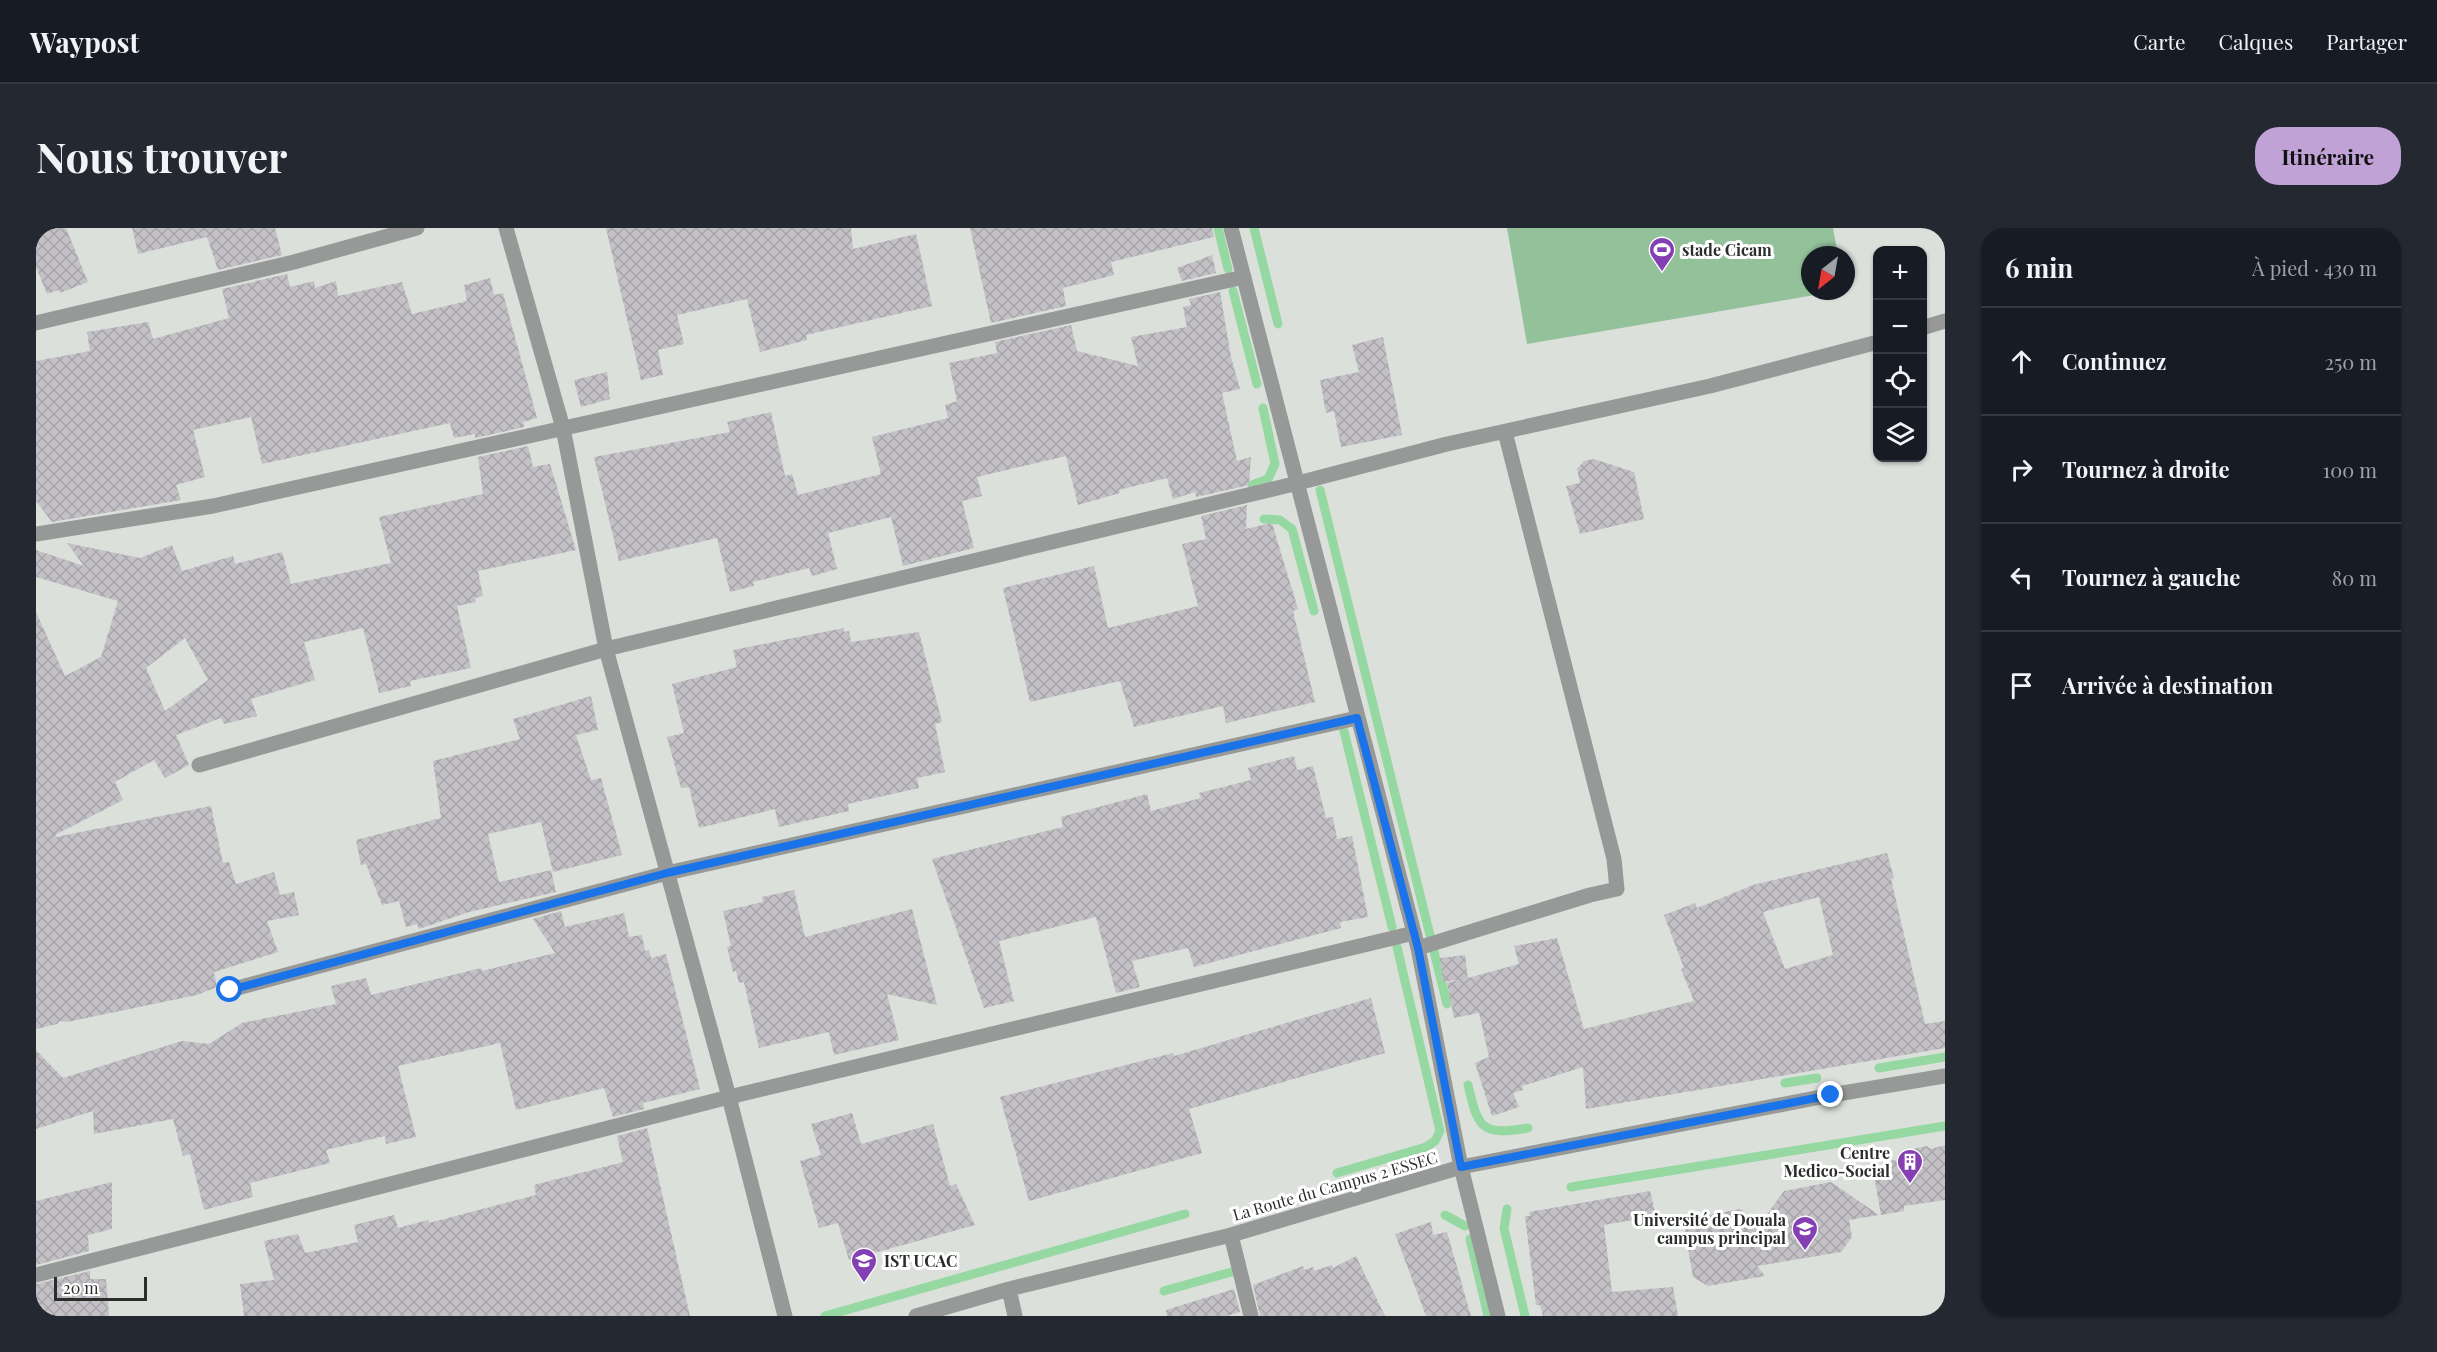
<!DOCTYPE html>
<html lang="fr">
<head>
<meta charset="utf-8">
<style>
  :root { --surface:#171b24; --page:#242831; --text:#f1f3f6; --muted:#9ea1a6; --line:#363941; --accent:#c0a2d7 }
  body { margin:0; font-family:"Playfair Display",serif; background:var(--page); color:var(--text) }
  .controls { position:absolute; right:18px; top:18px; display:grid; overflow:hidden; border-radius:12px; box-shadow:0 2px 4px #0004 }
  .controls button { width:54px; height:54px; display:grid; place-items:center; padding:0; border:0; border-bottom:2px solid var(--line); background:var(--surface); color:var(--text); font:30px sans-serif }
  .compass { position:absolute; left:1765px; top:18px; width:54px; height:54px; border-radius:50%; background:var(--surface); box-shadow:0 2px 4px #0004; rotate:211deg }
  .scale { position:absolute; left:18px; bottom:15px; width:93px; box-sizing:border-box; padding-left:6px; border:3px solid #2b2d2b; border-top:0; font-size:16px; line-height:21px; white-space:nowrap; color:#2b2d2b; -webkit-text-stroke:4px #fff; paint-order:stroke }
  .stop { position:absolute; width:18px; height:18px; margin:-14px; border:4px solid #1a73e8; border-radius:50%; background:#fff }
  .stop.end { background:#1a73e8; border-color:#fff; box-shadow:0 2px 6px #0008 }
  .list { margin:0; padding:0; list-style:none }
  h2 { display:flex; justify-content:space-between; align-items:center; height:78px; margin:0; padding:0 24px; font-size:26px }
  h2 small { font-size:20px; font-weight:400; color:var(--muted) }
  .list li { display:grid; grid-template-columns:39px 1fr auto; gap:18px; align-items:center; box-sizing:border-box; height:108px; padding:0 24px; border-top:2px solid var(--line) }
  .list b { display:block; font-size:22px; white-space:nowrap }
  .list em { font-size:20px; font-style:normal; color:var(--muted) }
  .icon { flex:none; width:33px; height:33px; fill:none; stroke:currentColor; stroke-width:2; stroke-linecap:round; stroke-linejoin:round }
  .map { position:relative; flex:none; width:1909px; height:1088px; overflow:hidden; border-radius:24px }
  header { display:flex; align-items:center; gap:36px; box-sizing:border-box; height:84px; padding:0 30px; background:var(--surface); border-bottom:2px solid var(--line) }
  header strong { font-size:28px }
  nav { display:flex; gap:33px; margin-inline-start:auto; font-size:21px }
  .intro { display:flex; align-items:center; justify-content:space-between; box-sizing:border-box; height:144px; padding:0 36px }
  h1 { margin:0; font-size:42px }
  .button { padding:15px 27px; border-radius:24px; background:var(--accent); color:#111; font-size:21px; font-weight:700 }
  main { display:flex; gap:36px; padding:0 36px }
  aside { flex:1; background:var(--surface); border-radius:24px; box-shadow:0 2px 4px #0004 }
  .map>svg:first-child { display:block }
  .green { fill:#93c19a }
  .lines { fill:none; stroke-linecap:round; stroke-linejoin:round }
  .stream { stroke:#96d8a1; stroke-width:9 }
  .building { fill:url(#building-cross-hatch); fill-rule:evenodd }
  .minor { stroke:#969997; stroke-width:15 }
  .route { stroke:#1a73e8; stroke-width:8 }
  .labels { text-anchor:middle; stroke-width:6; stroke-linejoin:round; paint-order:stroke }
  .poi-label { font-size:16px; font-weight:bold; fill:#2b2d2b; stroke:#fff; text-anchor:start }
  .street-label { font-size:16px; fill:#2b2d2b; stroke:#fff }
</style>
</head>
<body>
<header>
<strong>Waypost</strong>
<nav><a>Carte</a><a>Calques</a><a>Partager</a></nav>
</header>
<div class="intro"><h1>Nous trouver</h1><a class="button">Itinéraire</a></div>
<main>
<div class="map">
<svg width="1909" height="1088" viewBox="0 0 1909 1088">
  <defs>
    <pattern id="building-cross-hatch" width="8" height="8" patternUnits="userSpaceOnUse" patternTransform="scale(1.5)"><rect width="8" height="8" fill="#c3c0c6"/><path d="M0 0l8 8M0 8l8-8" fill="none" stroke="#a8a5aa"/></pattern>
  </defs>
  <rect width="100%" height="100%" fill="#dbe0db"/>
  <path class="green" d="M 1471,0 L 1797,0 L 1802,27 L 1774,27 L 1774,63 L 1802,63 L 1491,116 Z"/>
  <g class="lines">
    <path class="stream" d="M 1182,0 L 1192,41
      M 1218,0 L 1242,96
      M 1197,63 L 1221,156
      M 1216,257 L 1232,251 L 1239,236 L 1227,180
      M 1284,262 L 1411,776
      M 1228,291 L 1244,292 L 1256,301 L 1278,383
      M 1308,503 L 1356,699
      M 1843,840 L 1909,829
      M 1749,855 L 1781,850
      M 1432,857 C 1442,900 1445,908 1492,900
      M 1301,945 L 1390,919 L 1399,913 L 1404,903 L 1361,719
      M 1535,959 L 1909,898
      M 1471,981 L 1468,1000 L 1489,1088
      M 1409,987 L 1429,998
      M 1434,1011 L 1452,1088
      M 1128,1063 L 1199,1043
      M 789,1088 L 1149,986"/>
  </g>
  <path class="building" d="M 0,0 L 30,0 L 52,54 L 24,65 L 23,62 L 11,66 L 0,39 Z
    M 96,0 L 239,0 L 246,27 L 182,42 L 171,9 L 102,26 Z
    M 570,0 L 815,0 L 817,21 L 880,6 L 896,78 L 770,107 L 771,112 L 724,124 L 711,71 L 641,87 L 648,116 L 622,122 L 627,147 L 605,152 Z
    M 934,0 L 1176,0 L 1178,9 L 1075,34 L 1078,47 L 1027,60 L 1030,78 L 955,95 Z
    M 1176,27 L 1180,45 L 1146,53 L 1141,40 Z
    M 251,46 L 254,59 L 278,53 L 279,60 L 300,53 L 302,68 L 366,54 L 376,86 L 431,73 L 428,57 L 454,50 L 458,67 L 467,65 L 501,190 L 487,194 L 488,199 L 439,210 L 439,206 L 418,210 L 414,195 L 226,236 L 215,189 L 157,202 L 169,249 L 140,257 L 145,272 L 16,294 L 0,273 L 0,133 L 54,123 L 51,104 L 112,94 L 117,111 L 193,90 L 186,61 Z
    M 1184,64 L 1195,129 L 1204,161 L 1186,165 L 1201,233 L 1215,229 L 1213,257 L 1160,269 L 1159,264 L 1137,271 L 1131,250 L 1083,262 L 1084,265 L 1042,277 L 1030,228 L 941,249 L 946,268 L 926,273 L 938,320 L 867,338 L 855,289 L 792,305 L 801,341 L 776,348 L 773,340 L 717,354 L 718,358 L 694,364 L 681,310 L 583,333 L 558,229 L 694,204 L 691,194 L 735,184 L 749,248 L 756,246 L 762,267 L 845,246 L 836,209 L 912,190 L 909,177 L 921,173 L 913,135 L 961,125 L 959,114 L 1035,97 L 1041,123 L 1102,138 L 1095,109 L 1151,99 L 1147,79 L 1155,77 L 1153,71 Z
    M 1347,109 L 1366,207 L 1305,219 L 1298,183 L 1290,185 L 1284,152 L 1323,144 L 1316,117 Z
    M 571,144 L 574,171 L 545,179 L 538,152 Z
    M 492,218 L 497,239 L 514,236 L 540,322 L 442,343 L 447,368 L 439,370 L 440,374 L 421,378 L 435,440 L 374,453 L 375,458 L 343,465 L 327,400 L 268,414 L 279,452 L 215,471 L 221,488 L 188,496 L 185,490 L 140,507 L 153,537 L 129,550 L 118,532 L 79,554 L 87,572 L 19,607 L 20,609 L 175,578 L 187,635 L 193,634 L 200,656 L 238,644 L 244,667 L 258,664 L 263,687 L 231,693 L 242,724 L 178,744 L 181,759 L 161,767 L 31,794 L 24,793 L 21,796 L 0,801 L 0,384 L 29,448 L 65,429 L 82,373 L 0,349 L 0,322 L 48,338 L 31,315 L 104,330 L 136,317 L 146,343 L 197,328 L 199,336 L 246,324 L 255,356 L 355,335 L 343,289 L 447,266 L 442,229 ZM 149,410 L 172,452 L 129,483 L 110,440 Z
    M 1558,231 L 1598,244 L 1608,291 L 1544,306 L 1530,258 L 1544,255 L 1541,241 L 1548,233 Z
    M 1211,277 L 1210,301 L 1236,295 L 1262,381 L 1257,383 L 1279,474 L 1190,495 L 1187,478 L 1098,499 L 1084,453 L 994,474 L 967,360 L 1058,338 L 1072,400 L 1162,378 L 1146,316 L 1170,311 L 1165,288 Z
    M 808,400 L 808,404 L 813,403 L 815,414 L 883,404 L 906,494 L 899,496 L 909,544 L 881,550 L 883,560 L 812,576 L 813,583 L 743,599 L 739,581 L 663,600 L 653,559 L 645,560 L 631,509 L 648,505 L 636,456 L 701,439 L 697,422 Z
    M 555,468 L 562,502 L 540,507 L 555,552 L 565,550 L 586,627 L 517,644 L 505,594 L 452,606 L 463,654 L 515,642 L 520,664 L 433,684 L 383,701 L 381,696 L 370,699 L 363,673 L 346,677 L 330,636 L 325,637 L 320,612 L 405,590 L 397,533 L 484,511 L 477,491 Z
    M 1258,528 L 1261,542 L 1277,538 L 1290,590 L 1297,589 L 1301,611 L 1316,608 L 1332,689 L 1304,694 L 1305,700 L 1158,739 L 1152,720 L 1096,733 L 1104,759 L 1080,765 L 1060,689 L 963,713 L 978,773 L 948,780 L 896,631 L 1027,599 L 1025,589 L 1111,566 L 1115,583 L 1165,570 L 1163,565 L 1215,552 L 1212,540 Z
    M 1851,625 L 1858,650 L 1855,651 L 1889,796 L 1909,793 L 1909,820 L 1550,881 L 1547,839 L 1486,858 L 1487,862 L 1477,865 L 1483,879 L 1456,888 L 1439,835 L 1453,829 L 1443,785 L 1418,790 L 1411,755 L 1423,752 L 1407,754 L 1404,730 L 1429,727 L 1432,750 L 1483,736 L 1478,718 L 1521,710 L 1548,801 L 1658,773 L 1645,741 L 1648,740 L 1628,687 L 1659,675 L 1661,680 L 1717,657 ZM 1783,669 L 1797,727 L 1749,741 L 1727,684 Z
    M 758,662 L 769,709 L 876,681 L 901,777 L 851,766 L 863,812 L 798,827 L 793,804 L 723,820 L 708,754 L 703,755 L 700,743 L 697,744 L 691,719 L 695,718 L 687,683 L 727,674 L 726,669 Z
    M 525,683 L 529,699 L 588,685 L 593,709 L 606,707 L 609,723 L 613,722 L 615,730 L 630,726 L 664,861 L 607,875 L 608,881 L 577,889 L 568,860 L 480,882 L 464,815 L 362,838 L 380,909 L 350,916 L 349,908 L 290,922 L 294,935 L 214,955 L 217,969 L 168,982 L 154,926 L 147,928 L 137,891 L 58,906 L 57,883 L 0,901 L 0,822 L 27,850 L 146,813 L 173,816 L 206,795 L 300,776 L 295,758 L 330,750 L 335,767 L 445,740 L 446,743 L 519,725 L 497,691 Z
    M 1335,770 L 1349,825 L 1153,881 L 1166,925 L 993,973 L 964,869 L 1137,825 L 1138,828 Z
    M 816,885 L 825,916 L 897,896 L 914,958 L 920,956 L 939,997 L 813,1032 L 802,995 L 783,1000 L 764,933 L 785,927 L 775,896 Z
    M 611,900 L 654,1088 L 208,1088 L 204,1056 L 238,1052 L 228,1013 L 262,1006 L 269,1025 L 322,1014 L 318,997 L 358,987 L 362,1000 L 392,992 L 393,995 L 500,967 L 498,957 L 587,934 L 581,908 Z
    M 1909,917 L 1909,972 L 1868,978 L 1868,983 L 1845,987 L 1837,942 L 1846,941 L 1846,934 L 1866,931 L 1872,922 L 1891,918 L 1895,921 Z
    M 76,954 L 76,1001 L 52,1007 L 53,1023 L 0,1037 L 0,973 Z
    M 1795,954 L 1843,987 L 1813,992 L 1816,1009 L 1805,1024 L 1721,1038 L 1729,1048 L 1672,1058 L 1657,1049 L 1649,1003 L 1658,990 L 1704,981 L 1724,996 L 1748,963 Z
    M 1614,963 L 1620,988 L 1568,997 L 1576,1064 L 1637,1059 L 1642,1088 L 1507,1088 L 1504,1077 L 1500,1077 L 1489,988 L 1494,988 L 1493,984 Z
    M 1395,994 L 1397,1007 L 1411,1004 L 1435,1088 L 1390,1088 L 1359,1006 Z
    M 1320,1028 L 1349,1088 L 1224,1088 L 1217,1057 L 1267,1038 L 1268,1042 L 1277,1039 L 1278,1043 L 1296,1037 L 1297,1040 Z
    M 54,1043 L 54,1051 L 70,1051 L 73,1088 L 0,1088 L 0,1056 Z
    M 1198,1061 L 1204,1084 L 1191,1088 L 1131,1088 L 1130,1082 Z"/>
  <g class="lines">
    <path class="minor" d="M 470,0 L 527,200 L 570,421 L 693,869 L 749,1088
      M 1195,0 L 1382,720 L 1425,939 L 1462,1088
      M 0,95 L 258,34 L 381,0
      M 1886,100 L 1909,93
      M 0,306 L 177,278 L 1208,49
      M 163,537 L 570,421 L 1262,255 L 1411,216 L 1674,158 L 1842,114
      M 1382,720 L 1554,667 L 1581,661 L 1578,631 L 1469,204
      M 194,762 L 631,645 L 1321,490
      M 1195,1007 L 1215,1088
      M 0,1047 L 693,869 L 1378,705
      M 973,1061 L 979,1088
      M 880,1088 L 973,1061 L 1195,1007 L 1425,939 L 1795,867 L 1909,848"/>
  </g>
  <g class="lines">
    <path class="route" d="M 194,762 L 631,645 L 1321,490 L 1382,720 L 1425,939 L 1795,867"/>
  </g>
  <defs>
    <symbol id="stadium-pin" viewBox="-11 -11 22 30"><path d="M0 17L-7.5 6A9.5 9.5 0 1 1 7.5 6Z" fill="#843fb2" stroke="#fff"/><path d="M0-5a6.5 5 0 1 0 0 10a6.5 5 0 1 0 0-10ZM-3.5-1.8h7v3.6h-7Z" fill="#fff"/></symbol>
    <symbol id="building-pin" viewBox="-11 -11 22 30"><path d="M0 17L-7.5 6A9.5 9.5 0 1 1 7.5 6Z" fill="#843fb2" stroke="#fff"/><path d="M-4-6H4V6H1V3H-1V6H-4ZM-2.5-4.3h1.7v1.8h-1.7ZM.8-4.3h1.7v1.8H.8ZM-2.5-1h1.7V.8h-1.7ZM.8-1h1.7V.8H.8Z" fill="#fff"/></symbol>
    <symbol id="university-pin" viewBox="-11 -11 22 30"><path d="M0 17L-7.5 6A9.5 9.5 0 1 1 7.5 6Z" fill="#843fb2" stroke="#fff"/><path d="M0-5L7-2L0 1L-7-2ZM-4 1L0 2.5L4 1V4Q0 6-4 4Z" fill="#fff"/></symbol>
    <symbol id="school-pin" viewBox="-11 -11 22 30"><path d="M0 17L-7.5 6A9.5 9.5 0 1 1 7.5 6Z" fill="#843fb2" stroke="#fff"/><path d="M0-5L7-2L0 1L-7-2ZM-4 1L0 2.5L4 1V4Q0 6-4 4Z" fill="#fff"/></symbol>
  </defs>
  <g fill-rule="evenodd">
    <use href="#stadium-pin" x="1611" y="7" width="30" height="40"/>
    <use href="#building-pin" x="1859" y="919" width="30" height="40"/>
    <use href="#university-pin" x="1754" y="986" width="30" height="40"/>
    <use href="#school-pin" x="813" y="1018" width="30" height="40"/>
  </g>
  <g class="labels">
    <g class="poi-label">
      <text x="1646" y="28">stade Cicam</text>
      <text x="1854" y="931" text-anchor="end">Centre<tspan x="1854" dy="18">Medico-Social</tspan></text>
      <text x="1750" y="998" text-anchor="end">Université de Douala<tspan x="1750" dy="18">campus principal</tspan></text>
      <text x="848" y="1039">IST UCAC</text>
    </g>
    <g class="street-label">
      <text transform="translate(1299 958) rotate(-16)" y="6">La Route du Campus 2 ESSEC</text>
    </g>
  </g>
</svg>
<div class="controls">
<button>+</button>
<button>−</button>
<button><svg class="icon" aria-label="locate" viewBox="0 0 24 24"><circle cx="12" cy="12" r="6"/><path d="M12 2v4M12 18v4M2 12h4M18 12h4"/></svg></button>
<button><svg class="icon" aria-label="layers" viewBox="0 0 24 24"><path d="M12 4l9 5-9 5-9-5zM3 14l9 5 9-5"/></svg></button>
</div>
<svg class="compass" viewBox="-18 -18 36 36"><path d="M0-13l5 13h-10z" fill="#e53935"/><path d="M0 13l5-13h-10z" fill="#9ea1a6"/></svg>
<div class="scale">20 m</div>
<div class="stop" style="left:194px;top:762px"></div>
<div class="stop end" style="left:1795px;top:867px"></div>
</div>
<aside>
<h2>6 min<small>À pied · 430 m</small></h2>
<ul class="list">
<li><svg class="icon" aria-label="ahead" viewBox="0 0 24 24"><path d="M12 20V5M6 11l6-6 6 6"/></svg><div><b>Continuez</b></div><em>250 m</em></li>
<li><svg class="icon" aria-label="right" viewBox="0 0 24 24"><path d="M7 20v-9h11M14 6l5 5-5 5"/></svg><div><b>Tournez à droite</b></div><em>100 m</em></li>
<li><svg class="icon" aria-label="left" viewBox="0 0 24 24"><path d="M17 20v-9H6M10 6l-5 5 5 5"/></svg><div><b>Tournez à gauche</b></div><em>80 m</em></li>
<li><svg class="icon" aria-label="arrive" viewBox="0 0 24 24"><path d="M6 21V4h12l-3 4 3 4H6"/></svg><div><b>Arrivée à destination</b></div></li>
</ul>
</aside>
</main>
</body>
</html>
